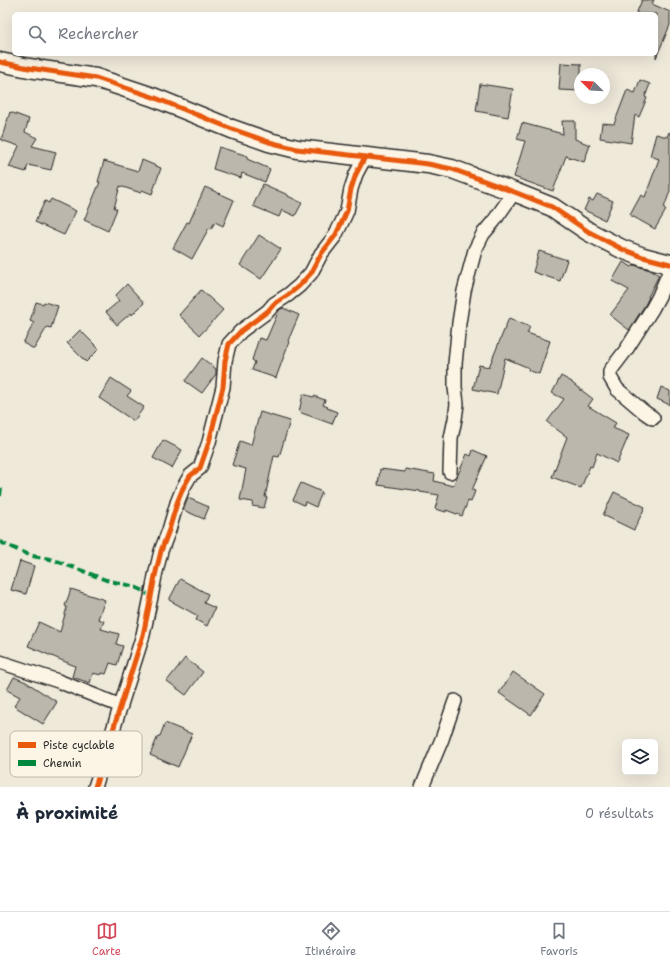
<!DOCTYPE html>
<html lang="fr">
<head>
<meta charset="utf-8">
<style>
  :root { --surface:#fff; --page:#f2f2f3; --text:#1f2937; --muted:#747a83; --line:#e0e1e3; --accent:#d1495b }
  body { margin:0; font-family:"Shantell Sans",sans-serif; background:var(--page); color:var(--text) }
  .controls { position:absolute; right:12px; bottom:12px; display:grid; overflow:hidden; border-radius:6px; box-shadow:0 4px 16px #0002 }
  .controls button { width:36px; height:36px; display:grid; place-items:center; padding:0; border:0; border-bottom:1px solid var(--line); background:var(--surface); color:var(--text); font:20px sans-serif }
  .compass { position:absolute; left:574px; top:68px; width:36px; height:36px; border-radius:50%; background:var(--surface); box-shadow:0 4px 16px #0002; rotate:294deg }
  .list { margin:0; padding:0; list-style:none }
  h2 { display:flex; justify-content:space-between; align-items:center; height:52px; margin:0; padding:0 16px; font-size:17px }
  h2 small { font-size:13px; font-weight:400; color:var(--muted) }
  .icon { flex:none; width:22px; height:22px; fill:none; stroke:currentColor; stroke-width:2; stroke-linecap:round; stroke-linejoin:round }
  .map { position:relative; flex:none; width:670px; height:787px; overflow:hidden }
  .search { position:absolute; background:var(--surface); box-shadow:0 4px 16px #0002; left:12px; right:12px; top:12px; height:44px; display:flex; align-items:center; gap:10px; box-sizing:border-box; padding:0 14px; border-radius:6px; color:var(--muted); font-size:15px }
  .sheet { height:124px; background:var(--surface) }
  nav { display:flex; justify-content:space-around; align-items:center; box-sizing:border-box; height:56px; border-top:1px solid var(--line); background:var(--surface); font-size:11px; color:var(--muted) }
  nav a { display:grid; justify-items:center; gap:2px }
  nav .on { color:var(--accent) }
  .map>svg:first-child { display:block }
  .building { fill:#bcb7ac; stroke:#2b2b2b }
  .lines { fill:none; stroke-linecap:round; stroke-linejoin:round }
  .street-casing { stroke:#2b2b2b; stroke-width:16 }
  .secondary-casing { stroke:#2b2b2b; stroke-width:21 }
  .street { stroke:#fcf5e5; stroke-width:13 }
  .secondary { stroke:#fcf5e5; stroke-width:18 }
  .quiet { stroke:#00873e; stroke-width:4; stroke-dasharray:8 4; stroke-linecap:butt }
  .cycleway-casing { stroke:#fcf5e5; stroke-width:8 }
  .cycleway { stroke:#e8590c; stroke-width:5 }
  .key { fill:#fcf5e5; stroke:#bdb8ad; stroke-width:1 }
  .key-label { font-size:11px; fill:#2b2b2b }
</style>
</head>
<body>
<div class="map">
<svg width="670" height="787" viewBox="0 0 670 787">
  <rect width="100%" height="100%" fill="#efe9da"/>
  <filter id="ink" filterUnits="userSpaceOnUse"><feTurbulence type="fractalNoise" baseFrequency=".025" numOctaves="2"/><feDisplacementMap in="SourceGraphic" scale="8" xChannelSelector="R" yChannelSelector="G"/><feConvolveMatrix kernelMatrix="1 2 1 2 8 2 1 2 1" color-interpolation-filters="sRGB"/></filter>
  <g filter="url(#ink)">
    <path class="building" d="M 642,0 L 654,0 L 652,4 L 670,12 L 670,25 L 656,58 L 656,14 L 636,14 Z
      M 561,63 L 581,64 L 581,74 L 580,74 L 580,91 L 559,90 Z
      M 640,80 L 650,84 L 645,97 L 647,98 L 639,117 L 635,115 L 631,143 L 600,138 L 602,123 L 614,124 L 627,90 L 635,93 Z
      M 480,84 L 513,89 L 508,117 L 476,111 Z
      M 10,112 L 29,119 L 25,132 L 37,138 L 32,146 L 56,152 L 51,170 L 28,165 L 26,172 L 9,167 L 19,146 L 1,140 Z
      M 562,121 L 575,121 L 575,139 L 590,145 L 584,162 L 566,156 L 553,191 L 514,177 L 525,141 L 517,139 L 522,123 L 563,134 Z
      M 669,132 L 670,133 L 670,191 L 664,208 L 666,210 L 655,229 L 630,215 L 641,195 L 645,197 L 659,159 L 650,156 L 656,134 L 667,137 Z
      M 219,147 L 248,156 L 247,159 L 270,169 L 265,182 L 242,173 L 241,178 L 213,169 Z
      M 142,160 L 161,168 L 152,194 L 142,190 L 141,193 L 120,186 L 114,208 L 117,209 L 108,231 L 84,220 L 100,182 L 98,182 L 104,161 L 138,171 Z
      M 263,184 L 288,195 L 288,196 L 302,203 L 295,216 L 282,210 L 279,217 L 253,206 Z
      M 205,187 L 234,200 L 223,226 L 215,222 L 211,229 L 209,228 L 192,259 L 173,248 L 187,222 L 189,223 Z
      M 597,194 L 613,201 L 605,220 L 584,210 L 589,199 L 593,201 Z
      M 51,199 L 76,211 L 64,235 L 35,222 L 45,201 L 49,203 Z
      M 259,235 L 281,249 L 261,279 L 240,265 Z
      M 539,251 L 567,260 L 560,281 L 533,272 Z
      M 623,262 L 632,267 L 634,265 L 650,270 L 659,275 L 648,297 L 649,297 L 645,305 L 629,330 L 610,315 L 629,290 L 612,281 Z
      M 127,284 L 144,303 L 132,315 L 131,313 L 117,325 L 106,312 L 119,301 L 115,296 Z
      M 201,290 L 223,310 L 200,335 L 179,315 Z
      M 36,302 L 43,304 L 44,302 L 58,306 L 51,328 L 47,327 L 34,349 L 23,343 L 34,323 L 30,321 Z
      M 283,308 L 299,315 L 288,341 L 289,342 L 276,378 L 252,370 L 255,362 L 252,360 L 259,338 L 266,340 L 279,310 Z
      M 509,318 L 530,327 L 527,333 L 550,341 L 539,374 L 528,370 L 529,368 L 505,358 L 497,394 L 473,389 L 479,365 L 489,367 Z
      M 80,330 L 99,349 L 86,362 L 67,343 Z
      M 202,358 L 216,369 L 216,374 L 202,393 L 185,381 Z
      M 561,376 L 572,382 L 572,383 L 593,399 L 588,406 L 616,423 L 613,428 L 629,435 L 617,463 L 597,453 L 592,467 L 590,466 L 581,488 L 552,477 L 567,437 L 547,422 L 564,399 L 552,393 Z
      M 111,378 L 131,391 L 127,396 L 144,407 L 134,421 L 99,398 Z
      M 661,387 L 670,391 L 670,405 L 657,399 Z
      M 303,394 L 313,397 L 314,396 L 325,400 L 323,405 L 328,407 L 327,408 L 337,412 L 332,424 L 299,412 Z
      M 260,412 L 290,421 L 279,457 L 274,456 L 265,497 L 267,497 L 264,508 L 252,506 L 253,502 L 240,500 L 246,469 L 232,465 L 240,441 L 251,445 Z
      M 163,440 L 182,450 L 172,468 L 153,458 Z
      M 473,450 L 487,456 L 472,490 L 475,491 L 471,502 L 468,501 L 462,516 L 446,510 L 446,512 L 435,509 L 439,495 L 420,492 L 420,491 L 378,485 L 380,469 L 405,472 L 405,469 L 435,474 L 434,481 L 453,486 L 467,454 L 471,456 Z
      M 301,483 L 322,492 L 316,507 L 305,502 L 304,505 L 293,500 Z
      M 614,492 L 645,507 L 634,530 L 603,515 Z
      M 188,498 L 209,507 L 204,519 L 183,510 Z
      M 20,561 L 34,566 L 26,594 L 11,590 Z
      M 180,579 L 208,594 L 204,603 L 215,608 L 207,626 L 196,620 L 198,616 L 169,600 Z
      M 71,589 L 105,600 L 98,619 L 104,621 L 101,629 L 119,634 L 116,644 L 123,646 L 117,665 L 110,663 L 106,674 L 102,673 L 101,675 L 93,673 L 90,683 L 72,677 L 75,666 L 28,646 L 39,622 L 60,632 L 67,607 L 65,606 Z
      M 185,658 L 203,672 L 186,695 L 167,681 Z
      M 513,672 L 545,694 L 531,715 L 499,693 Z
      M 14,677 L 26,682 L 57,702 L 43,724 L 14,706 L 20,697 L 7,690 Z
      M 165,723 L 192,734 L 178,767 L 150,755 L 158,736 L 160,736 Z"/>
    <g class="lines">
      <defs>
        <path id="street" d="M 653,418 L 644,412 L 617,389 L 610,377 L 610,371 L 626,350 L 652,309 L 659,296 L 670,270
          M 450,472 L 451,438 L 455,419 L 457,404 L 455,387 L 455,364 L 459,323 L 464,291 L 475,250 L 483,234 L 494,221 L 510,198 L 517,193
          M 0,662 L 58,681 L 121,706
          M 95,787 L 143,635 L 151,597 L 155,576 L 161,551 L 169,530 L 177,503 L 183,488 L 190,476 L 200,468 L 209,442 L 223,387 L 225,361 L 229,344 L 241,331 L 268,311 L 274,304 L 288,295 L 299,286 L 311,273 L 321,254 L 335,236 L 341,224 L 347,211 L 351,189 L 356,174 L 365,157
          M 422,787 L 442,739 L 455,701"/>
        <path id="secondary" d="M 0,62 L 29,68 L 96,78 L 153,97 L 232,129 L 269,142 L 297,149 L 428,164 L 452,169 L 517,193 L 552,207 L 589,232 L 622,249 L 643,257 L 670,264"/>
      </defs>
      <use href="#street" class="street-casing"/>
      <use href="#secondary" class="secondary-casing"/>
      <use href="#street" class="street"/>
      <use href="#secondary" class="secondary"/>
      <path class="quiet" d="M 0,496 L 1,487
        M 0,541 L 4,544 L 32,556 L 50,559 L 62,563 L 106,580 L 132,586 L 144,591 L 151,597"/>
      <defs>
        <path id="cycleway" d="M 0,62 L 29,68 L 96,78 L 153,97 L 232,129 L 269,142 L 297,149 L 428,164 L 452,169 L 517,193 L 552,207 L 589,232 L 622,249 L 643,257 L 670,264
          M 95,787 L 143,635 L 151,597 L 155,576 L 161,551 L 169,530 L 177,503 L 183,488 L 190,476 L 200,468 L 209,442 L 223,387 L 225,361 L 229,344 L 241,331 L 268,311 L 274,304 L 288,295 L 299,286 L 311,273 L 321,254 L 335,236 L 341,224 L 347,211 L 351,189 L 356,174 L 365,157"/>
      </defs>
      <use href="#cycleway" class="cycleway-casing"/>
      <use href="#cycleway" class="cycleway"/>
    </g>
  </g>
  <rect x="10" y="731" width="132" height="46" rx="6" class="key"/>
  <rect x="18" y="742" width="18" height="6" fill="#e8590c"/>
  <rect x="18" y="760" width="18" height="6" fill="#00873e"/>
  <g class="key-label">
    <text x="43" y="749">Piste cyclable</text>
    <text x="43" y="767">Chemin</text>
  </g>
</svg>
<div class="controls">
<button><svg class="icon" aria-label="layers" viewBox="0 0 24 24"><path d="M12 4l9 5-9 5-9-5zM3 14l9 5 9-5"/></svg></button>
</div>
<svg class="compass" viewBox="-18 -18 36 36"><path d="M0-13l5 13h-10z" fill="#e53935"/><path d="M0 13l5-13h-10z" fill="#747a83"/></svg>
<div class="search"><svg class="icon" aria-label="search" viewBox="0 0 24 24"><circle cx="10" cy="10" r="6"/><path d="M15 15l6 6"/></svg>Rechercher</div>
</div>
<section class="sheet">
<h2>À proximité<small>0 résultats</small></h2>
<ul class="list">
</ul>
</section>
<nav>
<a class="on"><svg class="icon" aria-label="map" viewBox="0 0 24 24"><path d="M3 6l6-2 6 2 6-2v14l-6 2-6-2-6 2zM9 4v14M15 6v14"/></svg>Carte</a>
<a><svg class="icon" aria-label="directions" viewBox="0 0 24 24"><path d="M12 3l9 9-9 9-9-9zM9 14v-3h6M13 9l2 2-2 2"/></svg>Itinéraire</a>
<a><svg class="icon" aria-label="saved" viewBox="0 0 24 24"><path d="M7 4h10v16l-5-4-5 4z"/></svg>Favoris</a>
</nav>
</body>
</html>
